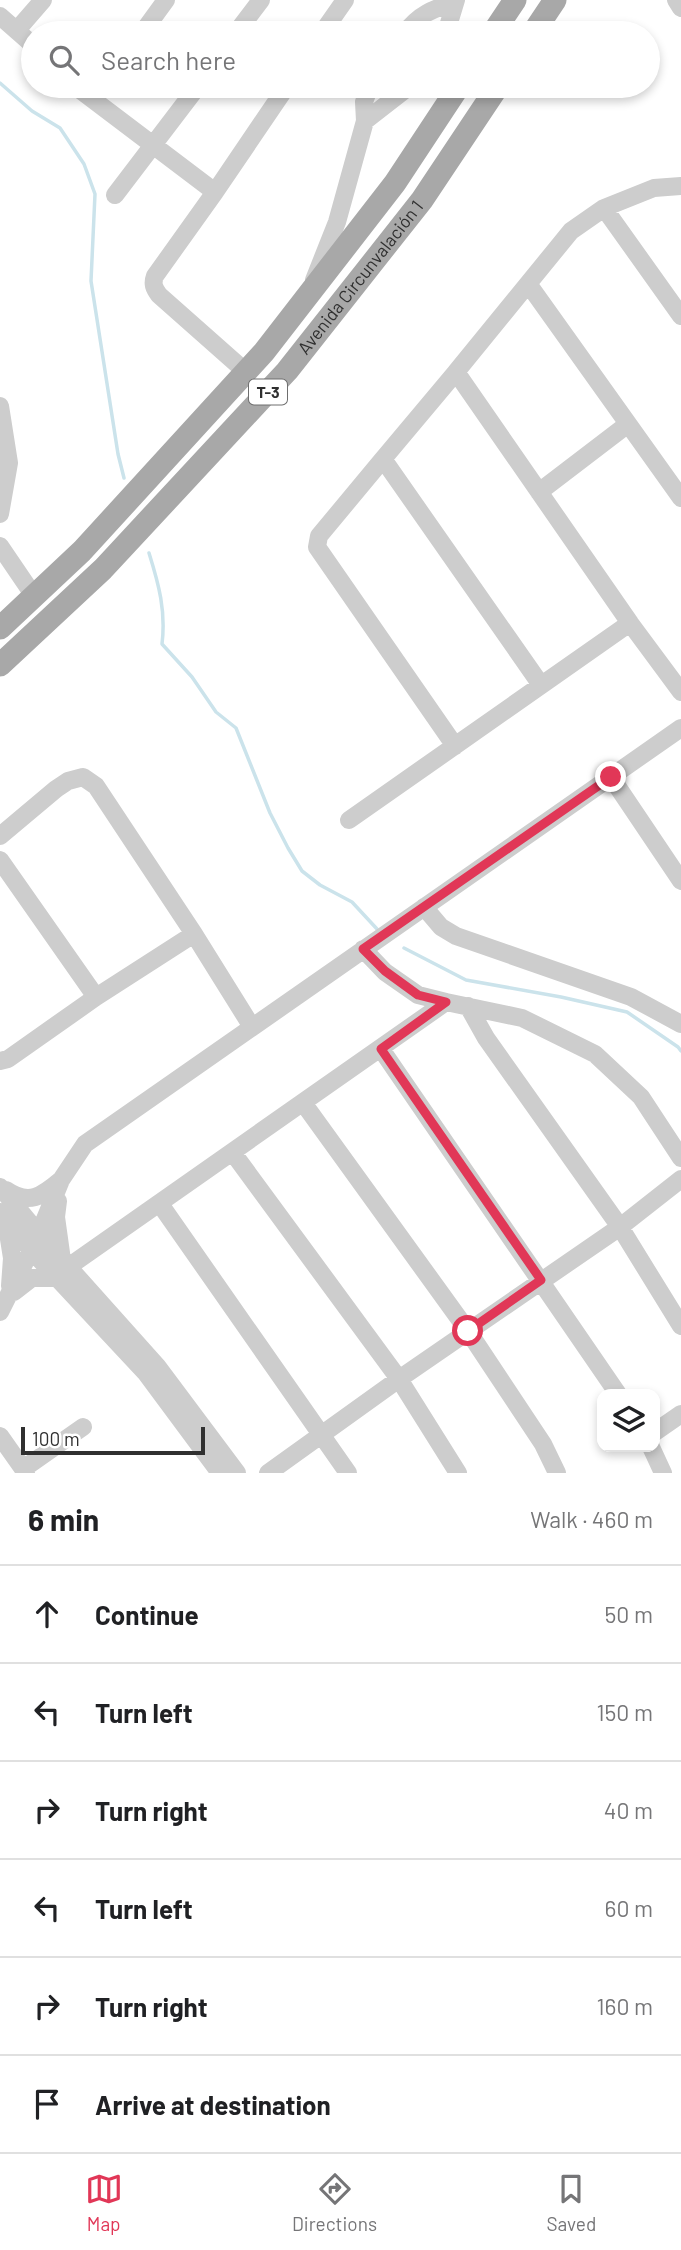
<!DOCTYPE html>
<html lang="en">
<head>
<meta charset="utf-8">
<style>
  :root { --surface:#fff; --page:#f2f2f2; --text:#202124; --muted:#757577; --line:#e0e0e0; --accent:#e13757 }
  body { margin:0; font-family:Barlow,sans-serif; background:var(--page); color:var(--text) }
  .controls { position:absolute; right:21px; bottom:21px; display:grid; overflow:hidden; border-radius:14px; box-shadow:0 4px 10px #0003 }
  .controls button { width:63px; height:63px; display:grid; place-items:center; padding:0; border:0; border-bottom:2px solid var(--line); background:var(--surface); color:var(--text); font:35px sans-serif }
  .scale { position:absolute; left:21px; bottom:18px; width:184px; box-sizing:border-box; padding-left:7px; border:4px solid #303030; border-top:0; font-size:19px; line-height:24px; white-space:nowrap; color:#303030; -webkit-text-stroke:5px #fff; paint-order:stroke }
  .stop { position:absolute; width:21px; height:21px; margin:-16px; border:5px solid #e13757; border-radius:50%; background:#fff }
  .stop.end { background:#e13757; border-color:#fff; box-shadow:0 2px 7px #0008 }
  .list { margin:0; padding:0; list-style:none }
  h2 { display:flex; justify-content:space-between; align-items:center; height:91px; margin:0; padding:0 28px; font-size:30px }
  h2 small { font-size:23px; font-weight:400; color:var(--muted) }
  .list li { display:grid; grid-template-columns:46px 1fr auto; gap:21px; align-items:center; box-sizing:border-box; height:98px; padding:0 28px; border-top:2px solid var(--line) }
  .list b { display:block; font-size:26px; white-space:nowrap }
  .list em { font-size:23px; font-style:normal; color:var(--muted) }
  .icon { flex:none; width:38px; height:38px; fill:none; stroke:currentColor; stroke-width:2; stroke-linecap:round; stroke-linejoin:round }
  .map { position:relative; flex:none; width:681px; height:1473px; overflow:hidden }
  .search { position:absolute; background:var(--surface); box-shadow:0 4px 10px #0003; left:21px; right:21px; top:21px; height:77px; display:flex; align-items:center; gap:18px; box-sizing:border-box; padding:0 24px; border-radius:38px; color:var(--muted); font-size:26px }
  .sheet { height:679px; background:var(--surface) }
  nav { display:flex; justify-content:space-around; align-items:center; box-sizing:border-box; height:98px; border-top:2px solid var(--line); background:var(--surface); font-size:19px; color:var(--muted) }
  nav a { display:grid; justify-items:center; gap:4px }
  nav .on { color:var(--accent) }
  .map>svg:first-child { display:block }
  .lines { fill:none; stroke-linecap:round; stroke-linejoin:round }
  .stream { stroke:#cbe3eb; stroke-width:3.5 }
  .minor { stroke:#cdcdcd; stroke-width:18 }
  .major { stroke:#a8a8a8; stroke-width:23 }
  .route { stroke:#e13757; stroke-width:9 }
  .labels { text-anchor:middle; stroke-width:7; stroke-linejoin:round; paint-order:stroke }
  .shield { fill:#fff; stroke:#6e6e6e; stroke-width:2 }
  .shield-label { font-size:16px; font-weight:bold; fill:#303030 }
  .street-label { font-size:18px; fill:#303030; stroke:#fff }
</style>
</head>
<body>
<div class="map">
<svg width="681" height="1473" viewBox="0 0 681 1473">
  <rect width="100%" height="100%" fill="#fff"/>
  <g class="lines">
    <path class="stream" d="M 0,83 L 32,111 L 60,128 L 84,164 L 95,194 L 91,281 L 118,454 L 124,478
      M 149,553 C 159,585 166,611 162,644 L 192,677 L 216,712 L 236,728 L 270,813 L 288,848 L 302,871 L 320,885 L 352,902 L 377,929
      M 404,948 L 466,980 L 561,997 L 627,1012 L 678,1047 L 681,1051"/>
    <path class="minor" d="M 676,0 L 681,8
      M 0,16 L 33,45
      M 17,30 L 43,0
      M 142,33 L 166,0
      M 236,33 L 261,0
      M 322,33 L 345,0
      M 405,33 C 419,14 433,9 455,2
      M 446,33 L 456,0
      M 75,86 L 215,192
      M 365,121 L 364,102 L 370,86
      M 115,195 L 198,86
      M 604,208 L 654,188 L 681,186
      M 314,280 L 337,222 L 365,121 L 410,86
      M 529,285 L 681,498
      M 246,372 L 159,295 C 154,288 152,284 155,276 L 215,192 L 287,86
      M 456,372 L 383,459 L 541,685
      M 0,406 L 9,463 L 0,514
      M 383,459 L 319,536 L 317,547 L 455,746
      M 539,492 L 628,424
      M 0,546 L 34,596
      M 630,623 L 681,692
      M 611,777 L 681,881
      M 349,820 L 630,623 L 456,372 L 571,231 L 604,208 L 681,316
      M 0,836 L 56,789 L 68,781 L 83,777 L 96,786 L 194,934 L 252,1027
      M 0,860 L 96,997
      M 424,907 L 441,927 L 456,936 L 631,997 L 681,1024
      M 363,949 L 385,972 L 418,995 L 446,1002
      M 468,1006 L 486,1038 L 620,1227 L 681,1326
      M 381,1049 L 618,1394
      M 0,1061 L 8,1059 L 96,997 L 194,934
      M 304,1104 L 468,1331 L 543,1444 L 557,1473
      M 233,1153 L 399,1379 L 458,1473
      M 0,1187 L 39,1234 L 157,1366 L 237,1473
      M 6,1190 C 29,1206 42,1196 61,1180
      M 58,1201 L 56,1217 L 62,1260
      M 160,1204 L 348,1473
      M 0,1212 L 31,1250 L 145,1372 L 220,1473
      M 6,1220 L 12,1258 L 10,1286
      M 68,1267 L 446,1002 L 522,1018 L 595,1054 L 641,1097 L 681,1158
      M 14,1292 L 32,1278 L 58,1278
      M 0,1312 L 39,1234 L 61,1180 L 85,1144 L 681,728
      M 655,1432 L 681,1414
      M 0,1436 L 26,1473
      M 651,1447 L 663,1473
      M 23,1469 L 83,1427
      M 268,1473 L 399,1379 L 620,1227 L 681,1179"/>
    <g class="major">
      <path d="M 493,33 L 515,0"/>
      <path d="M 533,33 L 555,0"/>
      <path d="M 0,628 L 82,551 L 264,352 L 395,183 L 459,86"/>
      <path id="s1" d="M 0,665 L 103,569 L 287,371 L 422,200 L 498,86"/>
    </g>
  </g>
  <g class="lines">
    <path class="route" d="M 468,1331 L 541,1280 L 381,1049 L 446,1002 L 418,995 L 385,971 L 363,949 L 611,777"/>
  </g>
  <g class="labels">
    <rect class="shield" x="249" y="379.5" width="38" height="25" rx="5"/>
    <g class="shield-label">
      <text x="268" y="398">T-3</text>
    </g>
    <g class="street-label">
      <text dy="6" stroke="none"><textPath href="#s1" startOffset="530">Avenida Circunvalación 1</textPath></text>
    </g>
  </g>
</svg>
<div class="controls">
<button><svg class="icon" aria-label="layers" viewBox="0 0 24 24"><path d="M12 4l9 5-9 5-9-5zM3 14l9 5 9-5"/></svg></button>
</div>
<div class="scale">100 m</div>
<div class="stop" style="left:468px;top:1331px"></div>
<div class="stop end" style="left:611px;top:777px"></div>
<div class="search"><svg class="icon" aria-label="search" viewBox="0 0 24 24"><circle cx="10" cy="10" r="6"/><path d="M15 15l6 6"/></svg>Search here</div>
</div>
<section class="sheet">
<h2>6 min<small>Walk · 460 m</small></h2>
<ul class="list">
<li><svg class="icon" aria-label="ahead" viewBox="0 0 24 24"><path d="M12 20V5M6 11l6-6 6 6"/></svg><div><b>Continue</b></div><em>50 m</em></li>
<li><svg class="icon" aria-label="left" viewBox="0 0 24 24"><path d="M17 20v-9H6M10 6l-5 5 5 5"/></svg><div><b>Turn left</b></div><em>150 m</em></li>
<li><svg class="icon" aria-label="right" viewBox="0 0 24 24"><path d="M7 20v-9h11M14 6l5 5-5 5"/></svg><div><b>Turn right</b></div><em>40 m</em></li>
<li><svg class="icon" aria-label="left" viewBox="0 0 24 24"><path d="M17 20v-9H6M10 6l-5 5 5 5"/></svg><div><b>Turn left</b></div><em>60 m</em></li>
<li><svg class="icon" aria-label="right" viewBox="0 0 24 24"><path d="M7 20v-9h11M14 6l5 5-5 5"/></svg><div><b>Turn right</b></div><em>160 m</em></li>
<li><svg class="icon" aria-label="arrive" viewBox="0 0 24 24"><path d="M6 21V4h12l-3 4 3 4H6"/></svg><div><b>Arrive at destination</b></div></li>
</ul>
</section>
<nav>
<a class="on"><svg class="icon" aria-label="map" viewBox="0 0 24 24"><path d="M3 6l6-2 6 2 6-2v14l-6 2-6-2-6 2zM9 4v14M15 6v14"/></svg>Map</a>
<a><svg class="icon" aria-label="directions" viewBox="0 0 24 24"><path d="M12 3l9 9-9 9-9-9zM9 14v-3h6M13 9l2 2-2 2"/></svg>Directions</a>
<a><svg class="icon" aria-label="saved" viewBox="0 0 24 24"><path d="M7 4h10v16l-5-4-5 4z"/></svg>Saved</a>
</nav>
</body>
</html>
